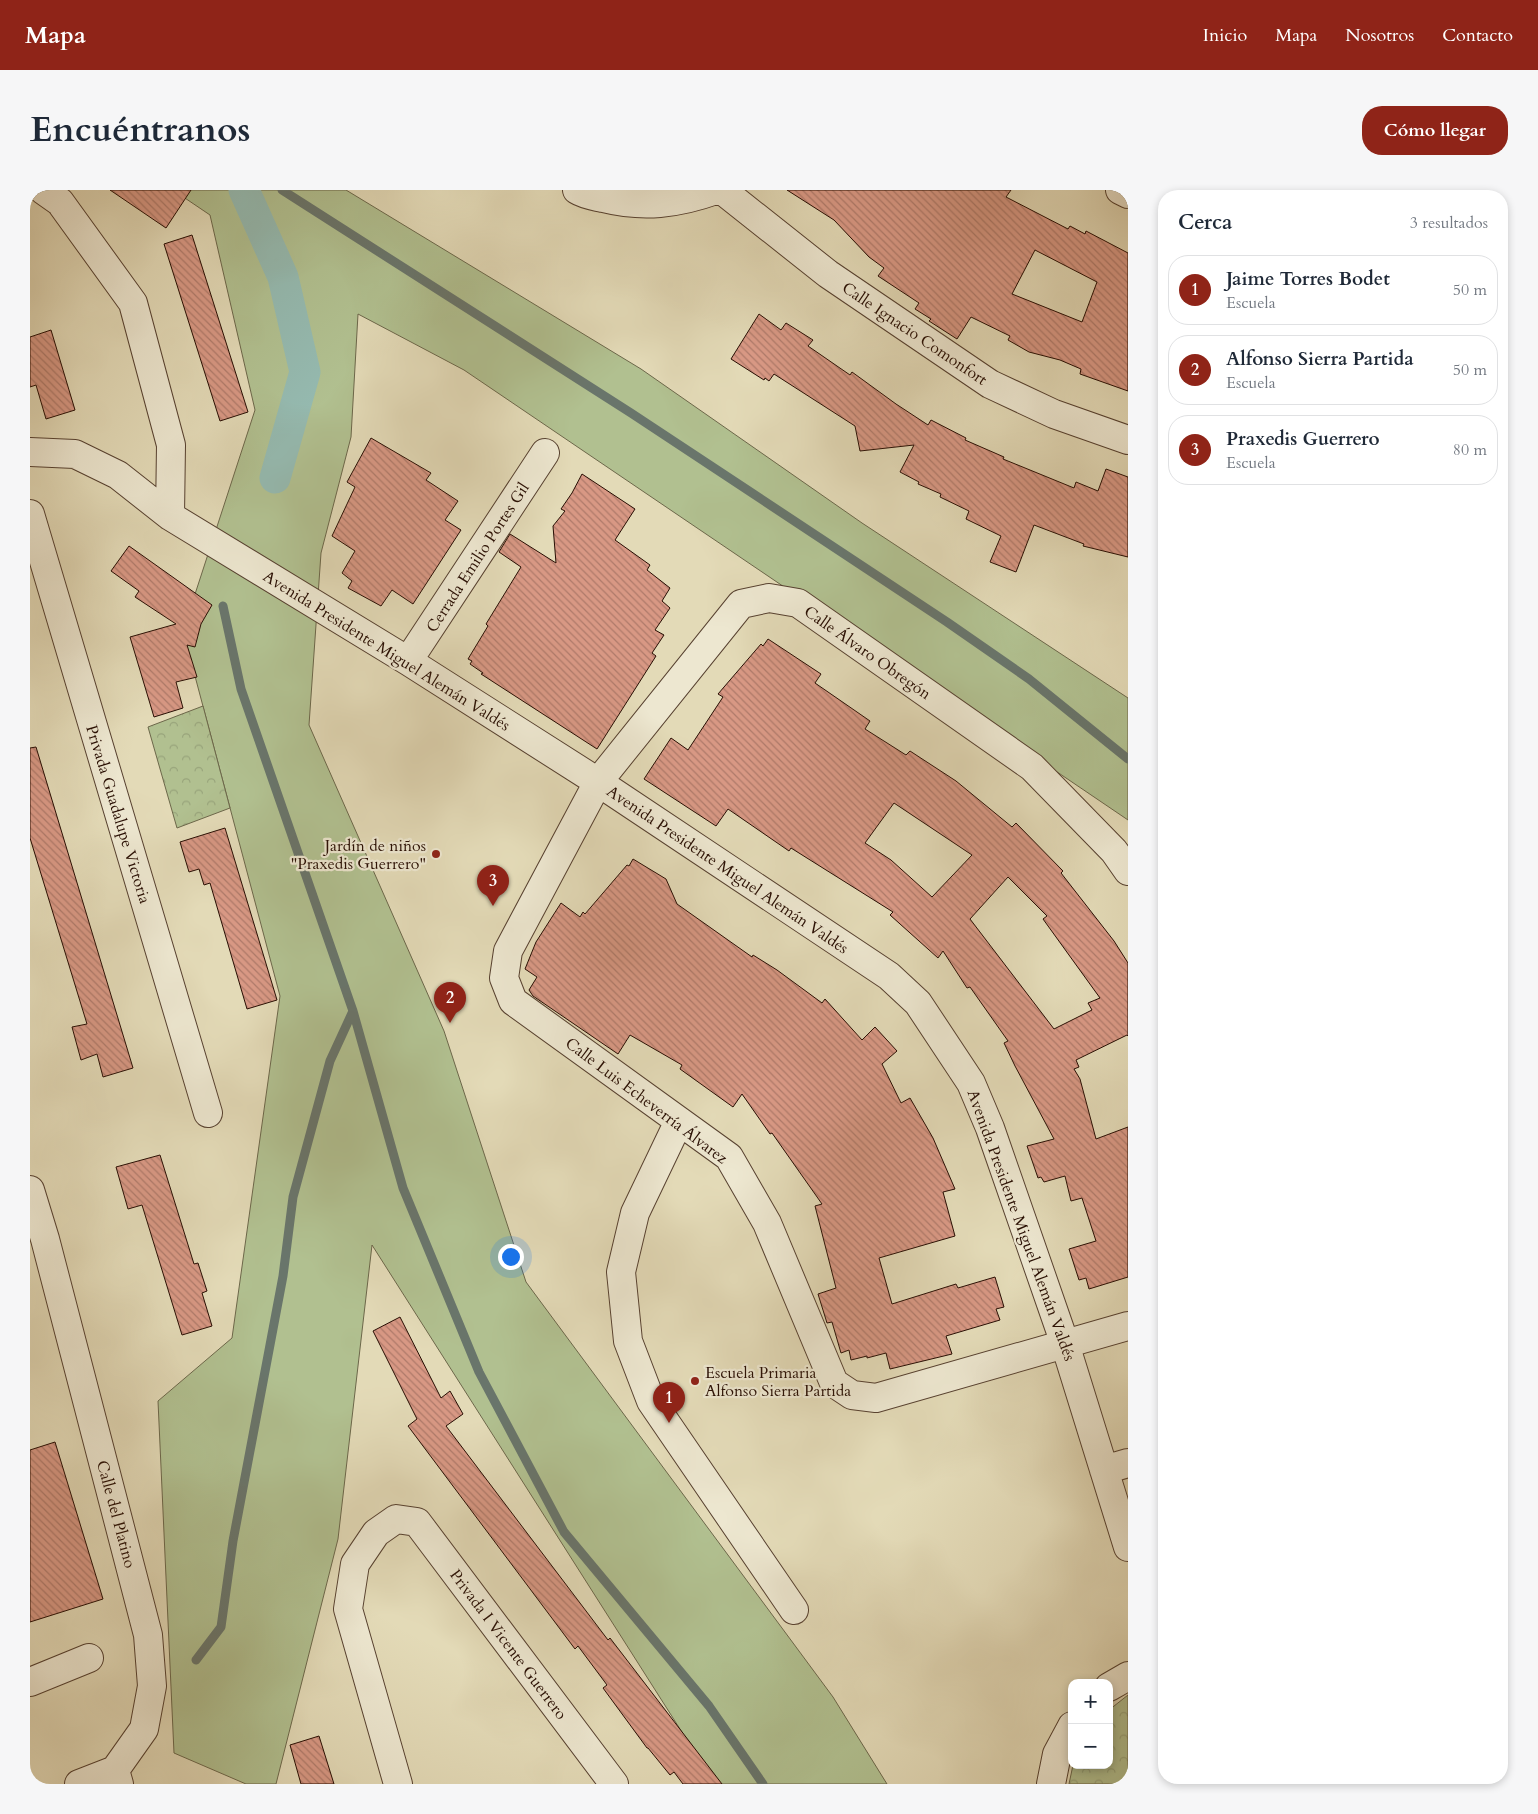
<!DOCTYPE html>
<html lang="es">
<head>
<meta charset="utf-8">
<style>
  :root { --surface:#fff; --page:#f6f6f7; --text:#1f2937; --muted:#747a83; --line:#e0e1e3; --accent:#8f2418 }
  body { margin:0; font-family:Cardo,serif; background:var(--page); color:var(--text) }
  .controls { position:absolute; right:15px; bottom:15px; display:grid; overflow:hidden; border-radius:10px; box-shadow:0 2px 8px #0003 }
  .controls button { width:45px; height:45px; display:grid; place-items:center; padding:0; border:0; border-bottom:1px solid var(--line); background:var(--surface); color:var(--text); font:25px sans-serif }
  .you { position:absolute; left:480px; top:1066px; width:18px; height:18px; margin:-12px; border:4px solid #fff; border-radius:50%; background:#1a73e8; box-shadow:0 0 0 8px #1a73e833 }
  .badge { display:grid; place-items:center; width:32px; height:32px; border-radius:50%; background:var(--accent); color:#fff; font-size:16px; font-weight:700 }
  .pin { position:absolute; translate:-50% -41px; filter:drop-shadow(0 1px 2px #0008) }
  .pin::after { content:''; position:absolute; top:26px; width:18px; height:15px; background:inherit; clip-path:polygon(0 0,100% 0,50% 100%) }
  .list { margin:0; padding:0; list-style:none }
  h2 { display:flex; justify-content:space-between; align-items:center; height:65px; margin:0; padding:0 20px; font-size:21px }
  h2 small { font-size:16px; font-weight:400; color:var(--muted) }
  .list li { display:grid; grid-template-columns:32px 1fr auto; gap:15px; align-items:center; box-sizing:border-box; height:70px; margin:0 10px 10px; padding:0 10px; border:1px solid var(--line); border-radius:20px }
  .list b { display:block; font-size:19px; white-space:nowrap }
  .list p { margin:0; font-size:16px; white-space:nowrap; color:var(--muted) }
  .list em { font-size:16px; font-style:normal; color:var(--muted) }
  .map { position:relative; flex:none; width:1098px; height:1594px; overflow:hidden; border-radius:20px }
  header { display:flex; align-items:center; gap:30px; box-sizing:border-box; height:70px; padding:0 25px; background:var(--accent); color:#fff }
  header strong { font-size:24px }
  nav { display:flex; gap:28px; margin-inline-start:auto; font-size:18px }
  .intro { display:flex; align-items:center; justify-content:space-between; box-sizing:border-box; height:120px; padding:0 30px }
  h1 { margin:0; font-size:35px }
  .button { padding:12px 22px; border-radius:20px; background:var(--accent); color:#fff; font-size:18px; font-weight:700 }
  main { display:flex; gap:30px; padding:0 30px }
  aside { flex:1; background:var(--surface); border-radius:20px; box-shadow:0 2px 8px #0003 }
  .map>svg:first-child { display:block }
  .green { fill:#b1c090; stroke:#6c674a }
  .park { fill:url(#park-crowns); stroke:#6c674a }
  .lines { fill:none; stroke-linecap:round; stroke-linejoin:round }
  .stream { stroke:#69756b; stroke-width:9 }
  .canal { stroke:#95bab0; stroke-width:31 }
  .building { fill:url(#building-back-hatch); stroke:#280e03; fill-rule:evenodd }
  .minor-casing { stroke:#574130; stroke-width:30 }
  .minor { stroke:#ede7d0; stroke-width:28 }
  .poi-dot { fill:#8f2418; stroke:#ede7d0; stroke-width:2 }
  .labels { text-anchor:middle; stroke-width:4.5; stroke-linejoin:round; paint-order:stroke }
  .street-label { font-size:16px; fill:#280e03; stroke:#ede7d0 }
  .poi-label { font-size:16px; fill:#280e03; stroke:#ede7d0; text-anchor:end }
</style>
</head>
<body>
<header>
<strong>Mapa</strong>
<nav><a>Inicio</a><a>Mapa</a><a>Nosotros</a><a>Contacto</a></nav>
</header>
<div class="intro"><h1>Encuéntranos</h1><a class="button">Cómo llegar</a></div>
<main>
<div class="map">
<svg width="1098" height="1594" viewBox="0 0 1098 1594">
  <defs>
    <pattern id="park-crowns" width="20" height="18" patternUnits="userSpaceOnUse" patternTransform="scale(1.25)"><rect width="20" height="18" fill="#b1c090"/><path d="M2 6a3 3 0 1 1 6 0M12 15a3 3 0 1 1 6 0" fill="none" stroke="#98a47b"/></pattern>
    <pattern id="building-back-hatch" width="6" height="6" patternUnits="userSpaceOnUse" patternTransform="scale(1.25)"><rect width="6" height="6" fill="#d89884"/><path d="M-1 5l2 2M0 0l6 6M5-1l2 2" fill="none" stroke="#af7a6a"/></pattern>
  </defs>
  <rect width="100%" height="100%" fill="#e3dab7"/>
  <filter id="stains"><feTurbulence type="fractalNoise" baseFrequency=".004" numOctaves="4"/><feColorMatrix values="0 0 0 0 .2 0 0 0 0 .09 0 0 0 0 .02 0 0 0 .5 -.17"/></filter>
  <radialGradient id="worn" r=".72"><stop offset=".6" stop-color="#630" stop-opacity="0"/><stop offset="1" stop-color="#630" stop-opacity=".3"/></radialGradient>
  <path class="green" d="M 143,0 L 316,0 L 611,179 L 832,333 L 1098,508 L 1098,630 L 434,180 L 328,124 L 321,247 L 291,363 L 279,535 L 414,841 L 496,1092 L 803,1507 L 857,1594 L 685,1594 L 342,1055 L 308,1349 L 246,1594 L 216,1594 L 144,1563 L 128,1211 L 202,1148 L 250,806 L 153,441 L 225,220 L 180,25 Z"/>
  <path class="park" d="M 173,516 L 200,618 L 147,638 L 118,537 Z
    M 1098,1505 L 1098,1594 L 1039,1594 L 1043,1575 L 1079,1575 L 1079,1520 Z"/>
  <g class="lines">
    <path class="stream" d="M 252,0 L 601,223 L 917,432 L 999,489 L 1098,569
      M 193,416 L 211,499 L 323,821 L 373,998 L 449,1182 L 534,1342 L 679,1516 L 733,1594
      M 166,1470 L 191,1437 L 203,1351 L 253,1086 L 263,1007 L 300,871 L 323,821"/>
    <path class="canal" d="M 214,0 L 253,87 L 275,182 L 245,288"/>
  </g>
  <path class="building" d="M 80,0 L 161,0 L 136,38 Z
    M 757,0 L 981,0 L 976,7 L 1038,39 L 1040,36 L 1055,44 L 1056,41 L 1098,63 L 1098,201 L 1050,184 L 1051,179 L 1030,170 L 999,162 L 978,150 L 980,146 L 941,127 L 927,149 L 899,131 L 901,129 L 885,119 L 889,113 L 848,86 L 854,78 L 839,67 L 804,30 ZM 1005,60 L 1067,92 L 1052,132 L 982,104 Z
    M 162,45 L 218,222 L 190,231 L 134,54 Z
    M 729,124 L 751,140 L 756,133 L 783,150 L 778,156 L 820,185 L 822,182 L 866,214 L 898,235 L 901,230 L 936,248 L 935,250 L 974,267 L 973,269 L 1044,298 L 1046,292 L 1068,301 L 1076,279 L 1098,287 L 1098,367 L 1053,356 L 1054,354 L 1004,335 L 986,382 L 960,372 L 971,346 L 936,329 L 939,321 L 910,307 L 911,304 L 888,294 L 889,292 L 870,282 L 884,255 L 830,261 L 825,236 L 744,184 L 739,191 L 735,188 L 734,190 L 701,169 Z
    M 21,140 L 45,220 L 16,229 L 6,195 L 0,197 L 0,147 Z
    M 341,248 L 401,283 L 396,290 L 428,311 L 415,330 L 431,340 L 383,414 L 362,400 L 351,416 L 318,398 L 322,391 L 312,383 L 325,361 L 302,346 L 325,297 L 317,292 Z
    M 552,284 L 605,319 L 585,350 L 620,375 L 617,380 L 640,398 L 632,411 L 640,418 L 625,440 L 634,445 L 622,463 L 626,466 L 567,559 L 451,484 L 453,483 L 440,474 L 442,471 L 438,469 L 458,436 L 456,434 L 491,377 L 469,362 L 480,344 L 526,373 L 523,336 L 535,321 L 531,319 L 542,303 Z
    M 99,356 L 182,415 L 171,434 L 165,457 L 157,455 L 167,487 L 146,492 L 153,518 L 124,527 L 100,447 L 146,434 L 105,407 L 109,401 L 81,381 Z
    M 738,449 L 791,484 L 785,493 L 840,531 L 835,539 L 876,565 L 880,561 L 926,591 L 982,637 L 986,633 L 1033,681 L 1031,683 L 1084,751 L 1098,773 L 1098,846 L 1097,845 L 1046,870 L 1049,877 L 1044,879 L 1050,889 L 1066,949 L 1098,937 L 1098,1087 L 1059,1099 L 1056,1088 L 1049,1090 L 1039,1059 L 1066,1051 L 1052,1008 L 1041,1011 L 1035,986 L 1014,992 L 1011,987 L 1008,988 L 997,956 L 1024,949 L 985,876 L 974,853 L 978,851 L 940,797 L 937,798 L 913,761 L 908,768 L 860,725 L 863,722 L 761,658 L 759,661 L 698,619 L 686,636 L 614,589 L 641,548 L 658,560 L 693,507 L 688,504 L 731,454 L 733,456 ZM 864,613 L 942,665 L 902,707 L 861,670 L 835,653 ZM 978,687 L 1017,726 L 1013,729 L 1070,808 L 1058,813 L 1062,820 L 1024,839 L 940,729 Z
    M 6,557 L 103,878 L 73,887 L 67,864 L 51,870 L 42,837 L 57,834 L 0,648 L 0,558 Z
    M 195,638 L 247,810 L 217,819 L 180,693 L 174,695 L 169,679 L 159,682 L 150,652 Z
    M 603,669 L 636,689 L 647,714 L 722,767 L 723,765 L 747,780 L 792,813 L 795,809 L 832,850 L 845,837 L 867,861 L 852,874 L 871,913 L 880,908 L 903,948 L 925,999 L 913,1002 L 925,1046 L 849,1068 L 862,1114 L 926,1094 L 928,1098 L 965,1087 L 974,1117 L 966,1119 L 970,1130 L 916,1146 L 922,1164 L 860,1179 L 856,1163 L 837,1168 L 837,1166 L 821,1170 L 819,1160 L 811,1163 L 802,1132 L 797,1133 L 788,1104 L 806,1098 L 785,1016 L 792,1014 L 742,943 L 740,944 L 712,904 L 703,917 L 650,879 L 652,875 L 600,845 L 588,864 L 503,806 L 499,800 L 507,787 L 495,779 L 506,752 L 531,713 L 550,727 L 553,722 L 555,724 L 597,675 L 599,676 Z
    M 130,965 L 164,1074 L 168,1073 L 177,1101 L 172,1103 L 182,1136 L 152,1145 L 112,1015 L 98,1019 L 86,977 Z
    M 370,1127 L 411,1208 L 420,1201 L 433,1224 L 416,1236 L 578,1450 L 580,1448 L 692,1594 L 653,1594 L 644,1582 L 640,1585 L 618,1558 L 617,1558 L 573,1498 L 577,1495 L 548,1456 L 545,1459 L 378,1236 L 387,1229 L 343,1141 Z
    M 25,1252 L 73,1409 L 0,1432 L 0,1260 Z
    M 289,1546 L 304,1594 L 271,1594 L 260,1555 Z"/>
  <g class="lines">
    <defs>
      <path id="minor" d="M 13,0 L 30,12 L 103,113 L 141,255 L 140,326
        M 547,0 C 555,5 564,6 573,8 C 613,18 647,14 686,0
        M 692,0 L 798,84 L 960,194 L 1024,224 L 1098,250
        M 1090,0 L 1098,4
        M 0,262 L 45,264 L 88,285 L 140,326 L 378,471 L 568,592 L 859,786 L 888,813 L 941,893 L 960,938 L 1035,1154 L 1098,1357
        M 0,324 L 178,923
        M 378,471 L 515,263
        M 1098,681 L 1084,661 L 1002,577 L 768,413 L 739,408 L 711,414 L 568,592 L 478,761 L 474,788 L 483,811 L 699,967 L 737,1033 L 804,1193 L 822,1205 L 846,1208 L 1098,1136
        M 649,931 L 605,1023 L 591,1082 L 598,1151 L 621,1211 L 764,1420
        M 0,1000 L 15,1049 L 118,1445 L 122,1496 L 114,1539 L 85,1580 L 89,1594
        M 1074,1280 L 1098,1273
        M 0,1492 L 59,1468
        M 1079,1497 L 1098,1486
        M 49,1594 L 85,1580
        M 368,1594 L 318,1419 L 325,1374 L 346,1343 L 366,1329 L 387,1332 L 584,1594
        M 1021,1594 L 1027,1564 L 1042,1536"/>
    </defs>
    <use href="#minor" class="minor-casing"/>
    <use href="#minor" class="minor"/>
  </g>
  <g class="poi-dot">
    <circle cx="406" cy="664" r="5"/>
    <circle cx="665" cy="1191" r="5"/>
  </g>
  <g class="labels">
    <g class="street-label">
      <text transform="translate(885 143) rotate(34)" y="6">Calle Ignacio Comonfort</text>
      <text transform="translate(447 367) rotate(-57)" y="6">Cerrada Emilio Portes Gil</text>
      <text transform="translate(357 460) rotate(32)" y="6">Avenida Presidente Miguel Alemán Valdés</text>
      <text transform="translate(838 462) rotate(35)" y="6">Calle Álvaro Obregón</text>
      <text transform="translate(89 624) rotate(73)" y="6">Privada Guadalupe Victoria</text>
      <text transform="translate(698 679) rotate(34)" y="6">Avenida Presidente Miguel Alemán Valdés</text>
      <text transform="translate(617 910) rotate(37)" y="6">Calle Luis Echeverría Álvarez</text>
      <text transform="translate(992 1035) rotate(70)" y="6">Avenida Presidente Miguel Alemán Valdés</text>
      <text transform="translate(87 1324) rotate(75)" y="6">Calle del Platino</text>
      <text transform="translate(479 1454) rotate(53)" y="6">Privada I Vicente Guerrero</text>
    </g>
    <g class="poi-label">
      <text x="396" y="661">Jardín de niños<tspan x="396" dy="18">"Praxedis Guerrero"</tspan></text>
      <text x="675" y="1188" text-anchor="start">Escuela Primaria<tspan x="675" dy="18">Alfonso Sierra Partida</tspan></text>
    </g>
  </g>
  <rect width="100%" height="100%" filter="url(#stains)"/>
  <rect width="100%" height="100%" fill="url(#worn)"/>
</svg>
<div class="controls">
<button>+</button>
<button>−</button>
</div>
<div class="you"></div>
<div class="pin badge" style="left:639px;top:1233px">1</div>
<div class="pin badge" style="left:420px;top:833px">2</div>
<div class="pin badge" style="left:463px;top:716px">3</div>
</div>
<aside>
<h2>Cerca<small>3 resultados</small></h2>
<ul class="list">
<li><span class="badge">1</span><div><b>Jaime Torres Bodet</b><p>Escuela</p></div><em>50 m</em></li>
<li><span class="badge">2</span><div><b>Alfonso Sierra Partida</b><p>Escuela</p></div><em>50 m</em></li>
<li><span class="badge">3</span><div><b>Praxedis Guerrero</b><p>Escuela</p></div><em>80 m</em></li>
</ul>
</aside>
</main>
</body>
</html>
